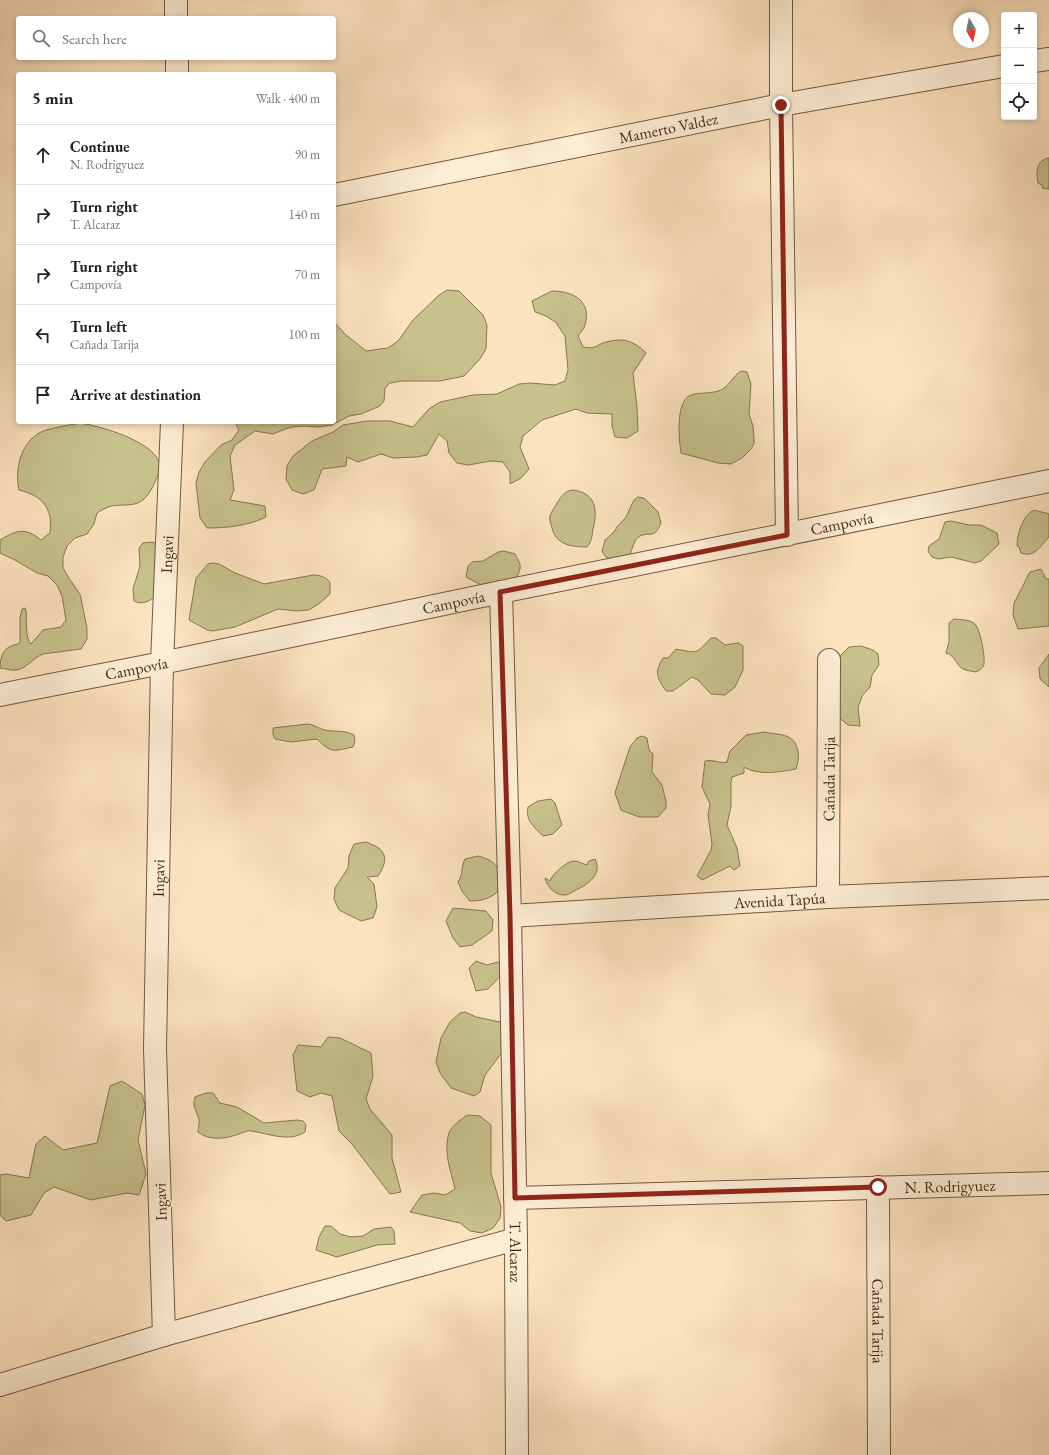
<!DOCTYPE html>
<html lang="en">
<head>
<meta charset="utf-8">
<style>
  :root { --surface:#fff; --page:#f6f6f6; --text:#222; --muted:#767676; --line:#e0e0e0 }
  body { margin:0; font-family:"EB Garamond",serif; background:var(--page); color:var(--text) }
  .controls { position:absolute; right:12px; top:12px; display:grid; overflow:hidden; border-radius:4px; box-shadow:0 2px 6px #0003 }
  .controls button { width:36px; height:36px; display:grid; place-items:center; padding:0; border:0; border-bottom:1px solid var(--line); background:var(--surface); color:var(--text); font:20px sans-serif }
  .compass { position:absolute; left:953px; top:12px; width:36px; height:36px; border-radius:50%; background:var(--surface); box-shadow:0 2px 6px #0003; rotate:171deg }
  .stop { position:absolute; width:12px; height:12px; margin:-9px; border:3px solid #8f2418; border-radius:50%; background:#fff }
  .stop.end { background:#8f2418; border-color:#fff; box-shadow:0 1px 4px #0008 }
  .list { margin:0; padding:0; list-style:none }
  h2 { display:flex; justify-content:space-between; align-items:center; height:52px; margin:0; padding:0 16px; font-size:17px }
  h2 small { font-size:13px; font-weight:400; color:var(--muted) }
  .list li { display:grid; grid-template-columns:26px 1fr auto; gap:12px; align-items:center; box-sizing:border-box; height:60px; padding:0 16px; border-top:1px solid var(--line) }
  .list b { display:block; font-size:15px; white-space:nowrap }
  .list p { margin:0; font-size:13px; white-space:nowrap; color:var(--muted) }
  .list em { font-size:13px; font-style:normal; color:var(--muted) }
  .icon { flex:none; width:22px; height:22px; fill:none; stroke:currentColor; stroke-width:2; stroke-linecap:round; stroke-linejoin:round }
  .map { position:relative; flex:none; width:1049px; height:1455px; overflow:hidden }
  .search { position:absolute; background:var(--surface); box-shadow:0 2px 6px #0003; left:16px; top:16px; width:320px; height:44px; display:flex; align-items:center; gap:10px; box-sizing:border-box; padding:0 14px; border-radius:4px; color:var(--muted); font-size:15px }
  .panel { position:absolute; background:var(--surface); box-shadow:0 2px 6px #0003; left:16px; top:72px; width:320px; height:352px; border-radius:4px }
  .map>svg:first-child { display:block }
  .green { fill:#c7c18c; stroke:#887650 }
  .lines { fill:none; stroke-linecap:round; stroke-linejoin:round }
  .minor-casing { stroke:#75583f; stroke-width:24 }
  .minor { stroke:#fdedd5; stroke-width:22 }
  .route { stroke:#8f2418; stroke-width:5 }
  .labels { text-anchor:middle; stroke-width:3.5; stroke-linejoin:round; paint-order:stroke }
  .street-label { font-size:16px; fill:#482a14; stroke:#fdedd5 }
</style>
</head>
<body>
<div class="map">
<svg width="1049" height="1455" viewBox="0 0 1049 1455">
  <rect width="100%" height="100%" fill="#fce3bf"/>
  <filter id="stains"><feTurbulence type="fractalNoise" baseFrequency=".005" numOctaves="4"/><feColorMatrix values="0 0 0 0 .2 0 0 0 0 .09 0 0 0 0 .02 0 0 0 .5 -.17"/></filter>
  <radialGradient id="worn" r=".72"><stop offset=".6" stop-color="#630" stop-opacity="0"/><stop offset="1" stop-color="#630" stop-opacity=".3"/></radialGradient>
  <path class="green" d="M 1049,158 L 1049,189 L 1042,188 L 1043,186 L 1038,183 C 1036,172 1036,160 1049,158 Z
    M 447,290 L 459,291 L 483,315 L 487,325 L 486,349 L 480,359 L 464,376 L 440,381 L 401,381 L 390,383 L 385,388 L 384,401 L 380,406 L 361,414 L 349,416 L 332,425 L 318,427 L 304,426 L 291,427 L 273,434 L 255,431 L 235,445 L 230,456 L 234,490 L 230,500 L 265,506 L 266,517 C 248,526 226,528 207,528 L 200,518 L 196,483 L 199,472 L 205,462 L 221,445 L 232,440 L 239,430 L 235,422 L 334,422 L 334,322 L 346,335 L 366,351 L 388,348 L 398,341 L 413,320 L 438,296 Z
    M 552,291 C 573,291 592,301 585,325 C 584,329 580,333 578,336 L 583,347 C 594,349 594,347 603,343 C 622,337 633,340 646,353 L 633,373 L 637,407 L 638,431 L 627,438 L 615,437 L 612,426 L 612,414 L 587,413 L 576,409 L 542,420 L 523,436 L 520,447 L 529,469 L 521,478 L 510,484 L 510,472 L 503,462 L 491,461 L 468,465 L 457,463 L 449,453 L 447,441 L 439,434 L 427,455 L 416,457 L 393,458 L 381,454 L 358,462 L 347,457 L 346,466 L 322,469 L 314,490 L 303,494 L 292,490 L 286,479 L 287,466 L 293,456 L 312,441 L 333,432 L 343,425 L 367,421 L 390,421 L 413,427 L 429,409 L 440,402 L 473,395 L 497,394 L 519,384 L 530,383 L 555,385 L 565,381 L 568,370 L 565,336 L 558,326 L 557,323 L 546,316 L 535,312 L 532,301 Z
    M 741,371 L 747,372 L 751,384 L 749,414 L 753,426 L 754,438 L 754,444 L 751,449 L 742,458 L 731,464 L 718,463 L 681,453 C 679,440 675,401 691,395 C 701,392 712,394 721,390 C 730,385 733,376 741,371 Z
    M 80,423 C 100,426 159,442 160,467 C 160,471 157,478 155,482 C 152,488 149,495 143,500 C 133,508 119,503 108,507 C 104,509 100,511 97,513 L 94,524 L 87,534 L 75,538 L 67,546 L 63,557 L 63,568 L 70,580 L 80,594 L 87,628 L 87,639 L 81,649 L 43,654 C 33,658 26,669 16,670 C 10,671 5,668 0,668 C 0,654 5,646 18,644 L 20,642 L 20,618 L 22,609 L 25,608 L 26,610 C 27,619 25,639 31,644 L 43,630 L 61,627 L 66,620 L 62,596 L 57,585 L 48,576 L 37,573 L 15,560 L 0,553 L 0,540 C 17,530 25,527 41,540 L 50,533 C 53,508 43,496 19,490 C 14,467 22,438 46,430 C 57,427 69,425 80,423 Z
    M 573,490 C 596,493 598,510 593,529 C 592,536 592,541 587,547 C 572,547 556,545 552,528 C 551,524 549,520 550,516 C 551,512 555,507 557,503 C 562,495 565,491 573,490 Z
    M 638,497 L 644,498 L 658,512 L 661,523 C 654,540 651,531 640,536 C 633,539 633,550 629,556 L 612,560 L 606,557 L 602,551 L 605,540 L 614,532 L 617,527 L 626,517 L 634,500 Z
    M 1034,510 L 1049,514 L 1049,537 C 1040,546 1035,558 1021,553 L 1019,547 L 1017,546 C 1017,534 1023,515 1034,510 Z
    M 951,521 L 969,525 L 981,525 L 997,533 L 999,544 L 981,561 L 975,563 L 951,557 L 938,559 L 932,557 L 928,551 L 929,546 L 939,539 L 945,522 Z
    M 153,542 L 158,546 L 159,593 C 153,599 144,606 134,601 L 133,589 L 140,566 L 139,548 L 143,543 Z
    M 504,551 L 515,554 L 520,564 L 520,569 L 518,575 L 508,584 L 483,586 L 466,577 L 468,566 L 472,562 L 483,561 L 498,552 Z
    M 213,563 L 219,564 L 235,573 L 264,584 L 313,575 C 321,575 325,577 330,582 L 330,594 L 320,603 L 309,610 L 297,611 L 278,609 L 235,627 L 213,631 L 207,630 L 189,620 L 196,578 L 208,564 Z
    M 1041,569 L 1046,579 L 1049,579 L 1049,626 L 1018,629 L 1013,615 L 1014,603 L 1030,572 Z
    M 954,619 C 960,620 970,619 975,624 C 980,629 985,655 984,663 C 984,668 980,670 976,672 C 972,671 967,671 963,669 C 955,664 956,656 946,653 L 949,642 L 949,623 Z
    M 711,638 L 716,638 L 725,645 L 738,643 L 743,646 L 743,670 L 735,687 L 725,695 L 711,694 L 698,680 L 692,677 L 673,691 L 666,691 C 657,678 654,672 663,658 L 668,658 L 676,649 C 698,653 695,655 711,638 Z
    M 861,646 L 873,650 L 878,654 L 879,665 L 872,675 L 870,687 L 862,696 L 858,708 L 860,726 L 848,725 L 838,717 L 829,685 L 841,655 L 849,647 Z
    M 1049,654 L 1049,687 L 1040,679 L 1039,668 Z
    M 307,724 C 314,724 319,729 325,730 C 335,732 345,730 354,735 L 355,741 L 353,747 C 333,751 332,754 317,739 L 291,742 L 275,739 L 273,734 L 273,728 Z
    M 764,732 C 779,735 795,733 798,751 C 799,758 798,763 796,769 C 779,772 759,776 744,767 L 744,773 L 732,777 L 731,782 L 731,806 L 727,825 L 737,848 L 740,866 L 734,870 L 730,866 L 702,880 L 697,876 L 711,850 L 712,844 L 708,815 L 710,804 L 702,787 L 705,761 C 714,759 719,764 727,762 L 730,751 L 746,735 Z
    M 642,736 L 647,738 L 649,750 L 653,754 L 652,772 L 662,785 L 666,802 L 666,808 L 658,817 L 639,817 L 621,810 L 615,793 L 630,747 L 637,738 Z
    M 551,799 L 555,803 L 562,825 L 553,834 L 543,836 C 534,827 525,820 528,807 L 538,801 Z
    M 366,842 C 386,849 390,858 378,876 L 367,877 L 374,884 L 377,907 L 373,918 L 361,921 L 339,910 L 334,899 L 335,888 L 348,868 L 349,856 L 354,844 Z
    M 478,856 C 499,862 498,867 502,887 C 493,898 483,901 470,901 L 462,891 L 458,882 C 463,875 461,867 465,859 Z
    M 595,859 C 603,875 587,885 574,891 C 572,892 568,895 565,895 C 556,896 547,887 545,878 L 550,881 C 552,874 567,861 574,861 C 578,861 583,864 587,865 L 589,861 Z
    M 453,908 L 486,911 L 493,920 L 492,931 L 472,945 L 460,947 L 453,938 L 446,921 Z
    M 509,959 L 506,970 L 488,989 L 476,991 L 469,968 L 476,961 L 487,965 Z
    M 465,1012 L 476,1017 L 500,1022 L 508,1029 L 506,1047 L 485,1075 L 480,1092 L 474,1096 L 451,1088 L 440,1073 L 436,1062 L 441,1038 L 450,1022 L 460,1013 Z
    M 328,1037 L 340,1038 L 371,1053 L 373,1076 L 366,1099 L 370,1109 L 392,1135 L 392,1158 L 401,1192 L 390,1194 L 352,1144 L 339,1131 L 332,1096 L 321,1093 L 310,1097 L 297,1091 L 293,1055 L 298,1045 L 321,1047 Z
    M 122,1081 L 142,1094 L 145,1105 L 138,1140 L 146,1174 L 139,1195 L 127,1193 L 91,1200 L 54,1187 L 44,1193 L 31,1215 L 6,1221 L 0,1215 L 0,1175 L 6,1174 L 29,1178 L 36,1144 L 45,1136 L 63,1150 L 97,1143 L 110,1086 Z
    M 206,1093 L 213,1093 L 220,1103 L 237,1107 L 264,1123 L 297,1120 L 303,1121 L 306,1125 L 305,1132 C 288,1143 268,1133 251,1131 C 247,1130 242,1133 239,1134 C 225,1139 210,1141 198,1132 C 198,1128 200,1123 199,1119 C 196,1110 192,1107 195,1097 Z
    M 467,1115 L 480,1116 L 491,1125 L 491,1173 L 501,1207 L 500,1218 L 493,1228 L 482,1233 L 470,1231 L 460,1223 L 410,1212 L 422,1195 L 434,1193 L 445,1195 L 455,1189 C 451,1171 443,1152 449,1133 C 452,1125 461,1120 467,1115 Z
    M 325,1226 L 331,1226 L 340,1234 L 351,1237 L 363,1236 L 374,1229 L 391,1227 L 394,1231 L 395,1244 L 377,1245 L 337,1257 L 316,1250 L 319,1237 Z"/>
  <g class="lines">
    <defs>
      <g id="minor">
        <path d="M 176,0 L 176,18"/>
        <path d="M 781,0 L 781,105 L 787,535"/>
        <path d="M 177,58 L 177,74"/>
        <path d="M 1034,61 L 1049,59"/>
        <path id="s1" d="M 334,195 L 781,105 L 1004,66"/>
        <path id="s2" d="M 501,592 L 510,916 L 516,1239 L 517,1455"/>
        <path id="s3" d="M 0,695 L 162,663 L 501,592 L 1049,481"/>
        <path id="s4" d="M 828,897 L 829,660"/>
        <path id="s5" d="M 510,916 L 828,897 L 1049,888"/>
        <path id="s6" d="M 878,1187 L 879,1455"/>
        <path id="s7" d="M 515,1198 L 1049,1183"/>
        <path id="s8" d="M 164,1335 L 155,1049 L 162,663 L 172,422"/>
        <path d="M 0,1385 L 164,1335 L 516,1239"/>
      </g>
    </defs>
    <use href="#minor" class="minor-casing"/>
    <use href="#minor" class="minor"/>
  </g>
  <g class="lines">
    <path class="route" d="M 781,105 L 787,535 L 500,592 L 510,916 L 515,1198 L 878,1187"/>
  </g>
  <g class="labels">
    <g class="street-label">
      <text dy="6" stroke="none"><textPath href="#s1" startOffset="341">Mamerto Valdez</textPath></text>
      <text dy="6" stroke="none"><textPath href="#s3" startOffset="859">Campovía</textPath></text>
      <text dy="6" stroke="none"><textPath href="#s8" startOffset="781">Ingavi</textPath></text>
      <text dy="6" stroke="none"><textPath href="#s3" startOffset="463">Campovía</textPath></text>
      <text dy="6" stroke="none"><textPath href="#s3" startOffset="139">Campovía</textPath></text>
      <text dy="6" stroke="none"><textPath href="#s4" startOffset="118">Cañada Tarija</textPath></text>
      <text dy="6" stroke="none"><textPath href="#s8" startOffset="457">Ingavi</textPath></text>
      <text dy="6" stroke="none"><textPath href="#s5" startOffset="270">Avenida Tapúa</textPath></text>
      <text dy="6" stroke="none"><textPath href="#s7" startOffset="435">N. Rodrigyuez</textPath></text>
      <text transform="translate(160 1202) rotate(-92)" y="6">Ingavi</text>
      <text dy="6" stroke="none"><textPath href="#s2" startOffset="660">T. Alcaraz</textPath></text>
      <text dy="6" stroke="none"><textPath href="#s6" startOffset="134">Cañada Tarija</textPath></text>
    </g>
  </g>
  <rect width="100%" height="100%" filter="url(#stains)"/>
  <rect width="100%" height="100%" fill="url(#worn)"/>
</svg>
<div class="controls">
<button>+</button>
<button>−</button>
<button><svg class="icon" aria-label="locate" viewBox="0 0 24 24"><circle cx="12" cy="12" r="6"/><path d="M12 2v4M12 18v4M2 12h4M18 12h4"/></svg></button>
</div>
<svg class="compass" viewBox="-18 -18 36 36"><path d="M0-13l5 13h-10z" fill="#e53935"/><path d="M0 13l5-13h-10z" fill="#767676"/></svg>
<div class="stop" style="left:878px;top:1187px"></div>
<div class="stop end" style="left:781px;top:105px"></div>
<div class="search"><svg class="icon" aria-label="search" viewBox="0 0 24 24"><circle cx="10" cy="10" r="6"/><path d="M15 15l6 6"/></svg>Search here</div>
<section class="panel">
<h2>5 min<small>Walk · 400 m</small></h2>
<ul class="list">
<li><svg class="icon" aria-label="ahead" viewBox="0 0 24 24"><path d="M12 20V5M6 11l6-6 6 6"/></svg><div><b>Continue</b><p>N. Rodrigyuez</p></div><em>90 m</em></li>
<li><svg class="icon" aria-label="right" viewBox="0 0 24 24"><path d="M7 20v-9h11M14 6l5 5-5 5"/></svg><div><b>Turn right</b><p>T. Alcaraz</p></div><em>140 m</em></li>
<li><svg class="icon" aria-label="right" viewBox="0 0 24 24"><path d="M7 20v-9h11M14 6l5 5-5 5"/></svg><div><b>Turn right</b><p>Campovía</p></div><em>70 m</em></li>
<li><svg class="icon" aria-label="left" viewBox="0 0 24 24"><path d="M17 20v-9H6M10 6l-5 5 5 5"/></svg><div><b>Turn left</b><p>Cañada Tarija</p></div><em>100 m</em></li>
<li><svg class="icon" aria-label="arrive" viewBox="0 0 24 24"><path d="M6 21V4h12l-3 4 3 4H6"/></svg><div><b>Arrive at destination</b></div></li>
</ul>
</section>
</div>
</body>
</html>
